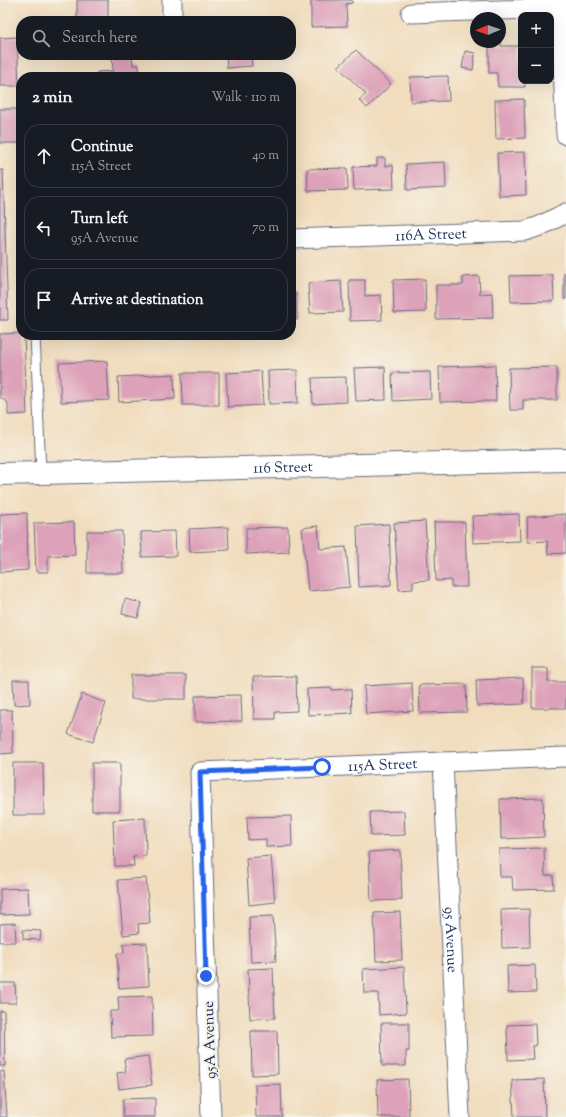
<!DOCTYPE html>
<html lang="en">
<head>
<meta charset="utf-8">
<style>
  :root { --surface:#171b24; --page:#242831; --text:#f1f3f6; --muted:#9ea1a6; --line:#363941 }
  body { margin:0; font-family:"Sorts Mill Goudy",serif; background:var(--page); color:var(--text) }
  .controls { position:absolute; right:12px; top:12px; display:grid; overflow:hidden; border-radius:8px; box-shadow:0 4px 16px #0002 }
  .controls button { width:36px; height:36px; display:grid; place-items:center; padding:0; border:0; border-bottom:1px solid var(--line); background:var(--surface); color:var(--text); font:20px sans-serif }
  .compass { position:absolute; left:470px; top:12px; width:36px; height:36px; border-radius:50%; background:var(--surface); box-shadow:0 4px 16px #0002; rotate:268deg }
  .stop { position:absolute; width:12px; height:12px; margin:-9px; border:3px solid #2563eb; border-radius:50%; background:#fff }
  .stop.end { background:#2563eb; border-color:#fff; box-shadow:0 1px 4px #0008 }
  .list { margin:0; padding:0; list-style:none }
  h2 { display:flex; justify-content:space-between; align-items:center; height:52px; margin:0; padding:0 16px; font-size:17px }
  h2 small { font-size:13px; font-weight:400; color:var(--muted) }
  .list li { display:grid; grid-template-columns:26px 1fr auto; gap:12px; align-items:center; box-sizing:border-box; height:64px; margin:0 8px 8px; padding:0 8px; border:1px solid var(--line); border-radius:16px }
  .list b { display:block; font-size:15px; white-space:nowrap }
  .list p { margin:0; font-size:13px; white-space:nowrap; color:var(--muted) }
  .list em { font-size:13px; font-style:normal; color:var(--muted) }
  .icon { flex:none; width:22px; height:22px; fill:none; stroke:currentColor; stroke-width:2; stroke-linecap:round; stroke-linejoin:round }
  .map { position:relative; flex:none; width:566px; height:1117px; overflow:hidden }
  .search { position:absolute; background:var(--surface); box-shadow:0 4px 16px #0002; left:16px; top:16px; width:280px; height:44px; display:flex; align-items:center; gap:10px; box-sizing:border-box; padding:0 14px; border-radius:16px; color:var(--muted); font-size:15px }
  .panel { position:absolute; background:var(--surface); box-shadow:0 4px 16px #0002; left:16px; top:72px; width:280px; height:268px; border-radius:16px }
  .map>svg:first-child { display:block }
  .building { fill:#dda1b9 }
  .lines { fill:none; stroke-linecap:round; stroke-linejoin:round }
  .lane-casing { stroke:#666c80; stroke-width:11 }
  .street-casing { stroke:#666c80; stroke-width:21 }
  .secondary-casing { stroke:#666c80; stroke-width:24 }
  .lane { stroke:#fff; stroke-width:9 }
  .street { stroke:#fff; stroke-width:19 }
  .secondary { stroke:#fff; stroke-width:22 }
  .route { stroke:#2563eb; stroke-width:5 }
  .labels { text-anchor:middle; stroke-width:4; stroke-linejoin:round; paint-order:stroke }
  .street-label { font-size:15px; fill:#1b2f5e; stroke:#f7f3e8 }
</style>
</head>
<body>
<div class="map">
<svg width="566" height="1117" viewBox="0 0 566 1117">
  <rect width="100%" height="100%" fill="#f7f3e8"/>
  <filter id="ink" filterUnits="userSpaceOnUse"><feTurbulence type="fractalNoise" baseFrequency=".025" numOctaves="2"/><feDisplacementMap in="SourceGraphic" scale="8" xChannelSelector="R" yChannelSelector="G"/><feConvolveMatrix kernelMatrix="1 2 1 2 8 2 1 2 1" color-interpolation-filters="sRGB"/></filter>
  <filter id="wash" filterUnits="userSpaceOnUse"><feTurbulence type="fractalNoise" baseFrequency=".012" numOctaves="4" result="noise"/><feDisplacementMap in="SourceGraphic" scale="16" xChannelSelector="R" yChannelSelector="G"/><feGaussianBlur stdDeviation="0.9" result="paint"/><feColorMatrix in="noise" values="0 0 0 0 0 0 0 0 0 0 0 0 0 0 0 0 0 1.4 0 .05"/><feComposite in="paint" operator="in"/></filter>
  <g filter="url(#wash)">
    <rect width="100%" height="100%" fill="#f1ddbe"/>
    <g id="blocks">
      <path class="building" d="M 77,0 L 108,0 L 108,21 L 77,21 Z
        M 311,0 L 352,0 L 352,3 L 346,4 L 347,26 L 311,27 Z
        M 17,37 L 19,86 L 0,86 L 0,38 Z
        M 489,42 L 501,42 L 501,46 L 521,46 L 521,81 L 525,81 L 525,87 L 498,87 L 497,73 L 489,73 Z
        M 356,50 L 391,84 L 367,108 L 359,100 L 366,94 L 338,67 Z
        M 465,51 L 475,53 L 473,70 L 462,68 Z
        M 132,55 L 133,65 L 139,65 L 140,77 L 97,77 L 97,72 L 113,71 L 112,56 Z
        M 226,55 L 251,55 L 252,66 L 227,68 Z
        M 448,76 L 449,101 L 411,102 L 410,77 Z
        M 524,99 L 525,138 L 496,139 L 495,100 Z
        M 0,109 L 21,109 L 21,143 L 0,143 Z
        M 525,152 L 526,195 L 499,196 L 497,153 Z
        M 377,158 L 385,158 L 385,166 L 393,165 L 394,189 L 354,190 L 353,167 L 377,166 Z
        M 445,162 L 446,188 L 407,190 L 406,164 Z
        M 347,168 L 348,190 L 308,191 L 307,169 Z
        M 0,170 L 3,170 L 8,320 L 0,320 Z
        M 564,273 L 566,273 L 566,299 L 564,299 Z
        M 553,275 L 554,301 L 511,302 L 510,276 Z
        M 479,276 L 480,294 L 492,293 L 493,318 L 436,319 L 436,285 L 463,285 L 463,277 Z
        M 425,279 L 426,312 L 394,313 L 393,280 Z
        M 349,280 L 365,280 L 365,296 L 381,295 L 382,320 L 350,321 Z
        M 341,281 L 343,312 L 310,313 L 308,283 Z
        M 296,293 L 297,320 L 291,320 L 291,294 Z
        M 21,333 L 21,335 L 24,335 L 27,414 L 8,415 L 8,403 L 0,397 L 0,334 Z
        M 107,361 L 109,400 L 61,402 L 59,363 Z
        M 495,365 L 496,401 L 440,402 L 439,367 Z
        M 385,367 L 386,400 L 356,401 L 354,368 Z
        M 557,367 L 557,400 L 523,400 L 523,410 L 510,410 L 509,368 Z
        M 297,370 L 298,403 L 269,404 L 268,371 Z
        M 261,371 L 263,405 L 228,407 L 226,373 Z
        M 430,372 L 431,399 L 393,401 L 392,373 Z
        M 182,373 L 219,373 L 219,405 L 183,405 Z
        M 174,374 L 175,399 L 119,402 L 118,377 Z
        M 346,377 L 347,402 L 313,404 L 312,378 Z
        M 27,513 L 28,570 L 0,572 L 0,514 Z
        M 519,514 L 520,541 L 473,543 L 472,516 Z
        M 566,514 L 566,553 L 548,554 L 547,541 L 528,542 L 527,517 Z
        M 425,521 L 429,580 L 413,581 L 413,589 L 399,590 L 394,523 Z
        M 74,522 L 75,555 L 48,556 L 48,572 L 36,572 L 34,523 Z
        M 434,522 L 465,522 L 467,587 L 451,587 L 451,580 L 436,581 Z
        M 389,524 L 391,585 L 359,587 L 357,526 Z
        M 318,526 L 320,549 L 346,547 L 350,587 L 308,591 L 302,528 Z
        M 228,527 L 229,550 L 190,552 L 189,529 Z
        M 288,527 L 289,552 L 246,554 L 246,528 Z
        M 87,531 L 122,531 L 123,573 L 87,573 Z
        M 175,531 L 176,556 L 142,557 L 141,532 Z
        M 125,599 L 142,603 L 138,618 L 122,614 Z
        M 532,668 L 548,668 L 548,682 L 566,682 L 566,708 L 532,708 Z
        M 131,675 L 186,675 L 186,699 L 131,699 Z
        M 296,676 L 297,711 L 275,712 L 275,719 L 254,719 L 253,677 Z
        M 523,678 L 524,704 L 477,706 L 476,680 Z
        M 13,680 L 29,680 L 30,704 L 14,705 Z
        M 412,683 L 413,711 L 366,714 L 364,686 Z
        M 466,684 L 467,712 L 420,713 L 419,685 Z
        M 332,688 L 332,690 L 351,689 L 352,713 L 308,715 L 307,689 Z
        M 82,694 L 106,703 L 93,742 L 68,734 Z
        M 241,695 L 242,721 L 195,722 L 195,696 Z
        M 0,710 L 12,710 L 13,753 L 0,754 Z
        M 13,763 L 43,763 L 44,815 L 13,815 Z
        M 92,763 L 120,763 L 120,811 L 92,811 Z
        M 543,798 L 544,837 L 501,839 L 500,799 Z
        M 404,811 L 405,835 L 371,836 L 370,812 Z
        M 291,816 L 292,846 L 266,847 L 266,839 L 248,840 L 247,817 Z
        M 145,818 L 146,856 L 133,857 L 134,866 L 115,866 L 113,820 Z
        M 544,848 L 545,876 L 553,875 L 554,889 L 513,890 L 512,877 L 500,877 L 499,849 Z
        M 400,850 L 402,900 L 371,901 L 369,852 Z
        M 271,856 L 275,902 L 249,905 L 246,858 Z
        M 146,878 L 150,923 L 138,924 L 139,933 L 123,935 L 118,880 Z
        M 28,888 L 29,914 L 0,915 L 0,889 Z
        M 529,909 L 530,947 L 502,948 L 501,910 Z
        M 400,912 L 402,960 L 376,961 L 374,913 Z
        M 273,916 L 276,961 L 251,962 L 249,917 Z
        M 15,923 L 16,942 L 0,942 L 0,924 Z
        M 23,930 L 41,931 L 40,940 L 23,939 Z
        M 147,943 L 149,986 L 119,988 L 117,953 L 124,953 L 123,944 Z
        M 535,965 L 536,992 L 508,993 L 507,966 Z
        M 404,967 L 406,1013 L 379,1015 L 378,993 L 364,993 L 363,969 Z
        M 273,968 L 275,1018 L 250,1019 L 248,969 Z
        M 0,983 L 15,983 L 16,1003 L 0,1003 Z
        M 152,996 L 153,1036 L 111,1037 L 110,1011 L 119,1011 L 118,997 Z
        M 0,1011 L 4,1011 L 5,1066 L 0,1066 Z
        M 381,1023 L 409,1023 L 409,1051 L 406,1051 L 406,1066 L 382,1066 Z
        M 535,1024 L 536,1046 L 532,1046 L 533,1059 L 508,1060 L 507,1025 Z
        M 251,1031 L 277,1031 L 278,1074 L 252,1075 Z
        M 148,1056 L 152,1085 L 119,1089 L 117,1073 L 126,1072 L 124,1059 Z
        M 4,1071 L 7,1117 L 0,1117 L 0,1072 Z
        M 408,1079 L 409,1117 L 378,1117 L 377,1080 Z
        M 544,1079 L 545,1117 L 514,1117 L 512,1080 Z
        M 281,1084 L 282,1117 L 256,1117 L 255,1085 Z
        M 155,1098 L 155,1117 L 123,1117 L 123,1099 Z"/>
    </g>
  </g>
  <g filter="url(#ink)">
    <use href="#blocks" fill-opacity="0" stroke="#666c80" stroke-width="1"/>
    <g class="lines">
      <defs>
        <path id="lane" d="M 35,335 L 41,473"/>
        <g id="street">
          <path d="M 172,0 L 172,21"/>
          <path d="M 560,0 L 566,135"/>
          <path d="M 411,13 L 560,8"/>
          <path id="s1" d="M 291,239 L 525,231 L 540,226 L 566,213"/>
          <path id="s2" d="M 443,762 L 460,1117"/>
          <path id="s3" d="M 211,1117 L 200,772 L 566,757"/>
        </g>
        <g id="secondary">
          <path id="s4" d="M 0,474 L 566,460"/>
        </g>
      </defs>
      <use href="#lane" class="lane-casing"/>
      <use href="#street" class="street-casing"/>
      <use href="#secondary" class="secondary-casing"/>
      <use href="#lane" class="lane"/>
      <use href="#street" class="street"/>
      <use href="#secondary" class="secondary"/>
    </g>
  </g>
  <g class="lines" filter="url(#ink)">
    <path class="route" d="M 206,976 L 200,772 L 322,767"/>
  </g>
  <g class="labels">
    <g class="street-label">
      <text dy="5" stroke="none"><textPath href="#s1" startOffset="140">116A Street</textPath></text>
      <text dy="5" stroke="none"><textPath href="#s4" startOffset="283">116 Street</textPath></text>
      <text dy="5" stroke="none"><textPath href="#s3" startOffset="528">115A Street</textPath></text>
      <text dy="5" stroke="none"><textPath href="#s2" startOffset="178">95 Avenue</textPath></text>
      <text transform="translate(209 1040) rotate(-92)" y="5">95A Avenue</text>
    </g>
  </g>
</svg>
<div class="controls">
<button>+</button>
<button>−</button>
</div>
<svg class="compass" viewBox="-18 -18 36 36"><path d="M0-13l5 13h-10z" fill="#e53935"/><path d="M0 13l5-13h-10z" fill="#9ea1a6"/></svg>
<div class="stop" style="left:322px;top:767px"></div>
<div class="stop end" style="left:206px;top:976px"></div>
<div class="search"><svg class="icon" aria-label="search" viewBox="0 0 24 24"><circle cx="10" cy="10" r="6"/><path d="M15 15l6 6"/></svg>Search here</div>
<section class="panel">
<h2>2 min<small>Walk · 110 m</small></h2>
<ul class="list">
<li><svg class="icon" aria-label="ahead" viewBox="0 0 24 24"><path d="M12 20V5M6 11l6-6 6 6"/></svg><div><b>Continue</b><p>115A Street</p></div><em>40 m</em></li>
<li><svg class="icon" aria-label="left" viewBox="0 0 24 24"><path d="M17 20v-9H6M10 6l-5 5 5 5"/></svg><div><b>Turn left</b><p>95A Avenue</p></div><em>70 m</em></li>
<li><svg class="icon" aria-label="arrive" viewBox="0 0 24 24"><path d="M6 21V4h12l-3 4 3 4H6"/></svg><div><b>Arrive at destination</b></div></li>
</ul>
</section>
</div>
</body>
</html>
